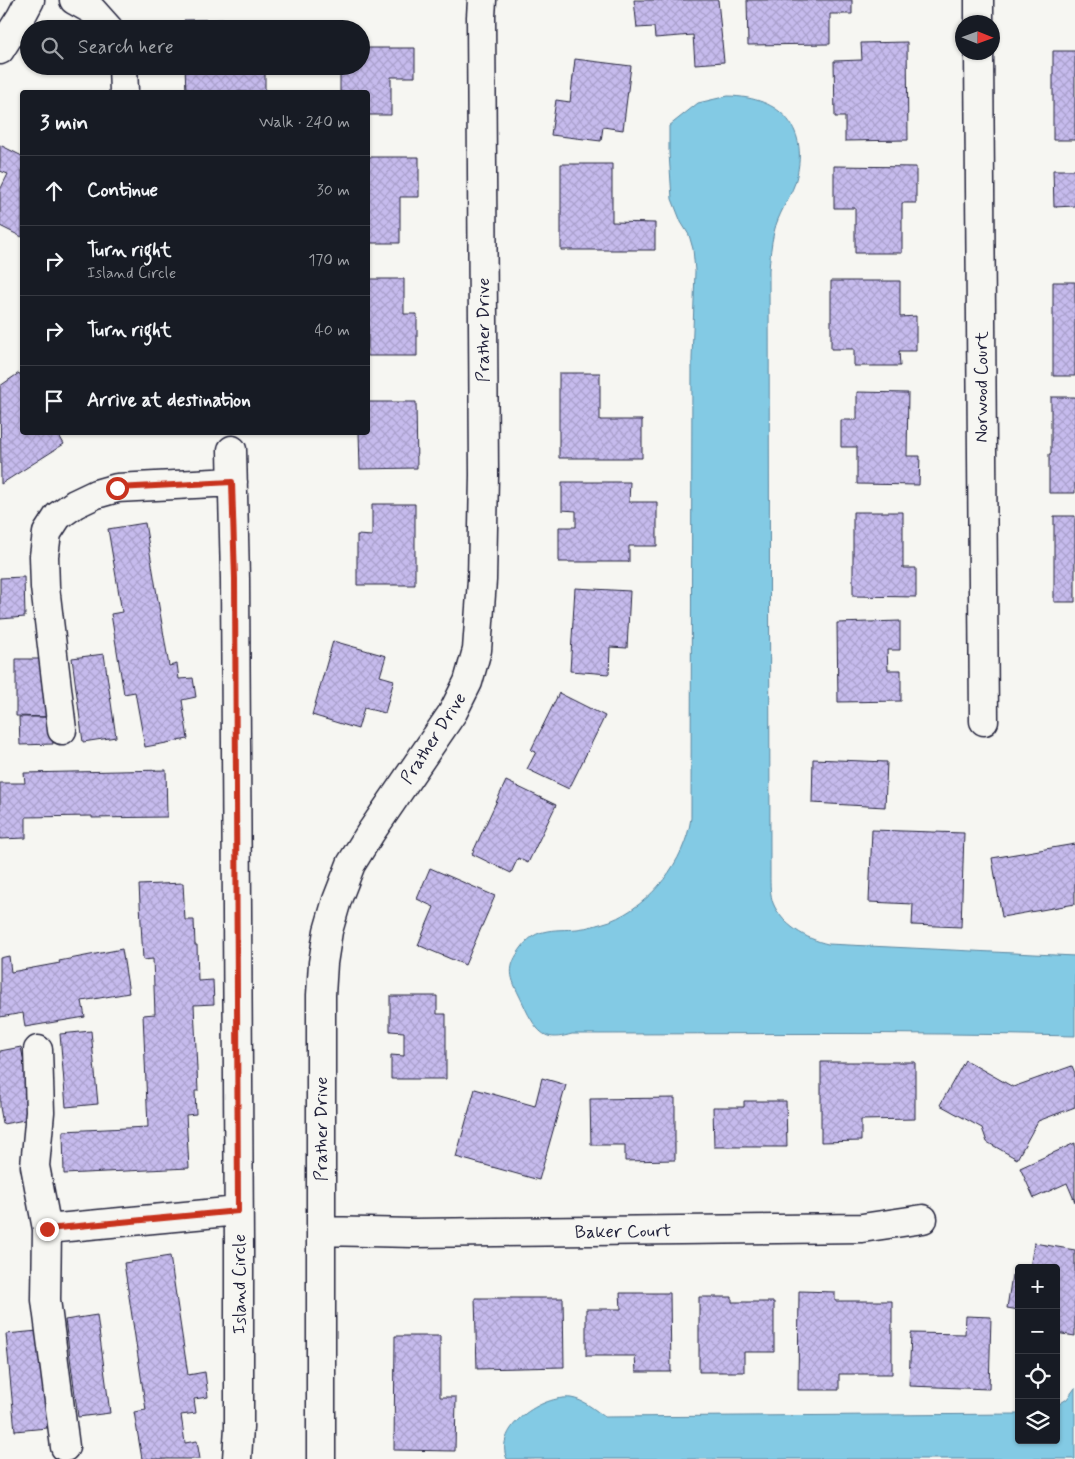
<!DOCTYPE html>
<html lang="en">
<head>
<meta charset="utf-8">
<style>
  :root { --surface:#171b24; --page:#20242c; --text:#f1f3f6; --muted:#9ea1a6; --line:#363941 }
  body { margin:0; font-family:Mynerve,sans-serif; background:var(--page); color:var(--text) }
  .controls { position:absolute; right:15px; bottom:15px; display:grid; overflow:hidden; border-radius:5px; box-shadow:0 1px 4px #0004 }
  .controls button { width:45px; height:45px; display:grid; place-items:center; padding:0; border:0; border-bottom:1px solid var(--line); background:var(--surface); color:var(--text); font:25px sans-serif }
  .compass { position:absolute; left:955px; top:15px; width:45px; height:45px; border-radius:50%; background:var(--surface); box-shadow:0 1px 4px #0004; rotate:91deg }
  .stop { position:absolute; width:15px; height:15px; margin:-11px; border:4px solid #c8321e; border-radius:50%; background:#fff }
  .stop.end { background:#c8321e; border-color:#fff; box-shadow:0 1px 5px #0008 }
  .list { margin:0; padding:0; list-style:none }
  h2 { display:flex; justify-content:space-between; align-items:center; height:65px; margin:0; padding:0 20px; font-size:21px }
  h2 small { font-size:16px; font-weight:400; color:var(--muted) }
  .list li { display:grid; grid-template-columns:32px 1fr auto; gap:15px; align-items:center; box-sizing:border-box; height:70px; padding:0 20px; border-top:1px solid var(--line) }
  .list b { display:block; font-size:19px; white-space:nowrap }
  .list p { margin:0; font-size:16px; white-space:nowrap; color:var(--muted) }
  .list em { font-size:16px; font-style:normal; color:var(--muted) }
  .icon { flex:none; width:28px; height:28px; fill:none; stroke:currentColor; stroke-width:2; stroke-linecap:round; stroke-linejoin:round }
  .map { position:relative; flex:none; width:1075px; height:1459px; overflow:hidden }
  .search { position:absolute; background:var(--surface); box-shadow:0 1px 4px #0004; left:20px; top:20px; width:350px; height:55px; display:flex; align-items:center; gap:12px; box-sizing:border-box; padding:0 18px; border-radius:28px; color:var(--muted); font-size:19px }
  .panel { position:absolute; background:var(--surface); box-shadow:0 1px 4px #0004; left:20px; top:90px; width:350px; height:345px; border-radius:5px }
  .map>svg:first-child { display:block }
  .water { fill:#83cae4; stroke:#5c87a0 }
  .building { fill:url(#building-cross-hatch); stroke:#22223b }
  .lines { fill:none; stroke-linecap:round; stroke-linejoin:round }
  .minor-casing { stroke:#22223b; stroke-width:31 }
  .minor { stroke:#f6f6f2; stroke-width:28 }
  .route { stroke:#c8321e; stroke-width:6 }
  .labels { text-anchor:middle; stroke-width:4; stroke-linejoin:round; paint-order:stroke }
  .street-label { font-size:18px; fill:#22223b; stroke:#f6f6f2 }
</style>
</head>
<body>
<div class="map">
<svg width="1075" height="1459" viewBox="0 0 1075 1459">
  <defs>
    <pattern id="building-cross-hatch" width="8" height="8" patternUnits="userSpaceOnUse" patternTransform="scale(1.25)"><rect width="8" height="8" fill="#c6bbed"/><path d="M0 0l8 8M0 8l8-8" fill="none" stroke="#aaa0cc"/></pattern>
  </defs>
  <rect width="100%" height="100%" fill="#f6f6f2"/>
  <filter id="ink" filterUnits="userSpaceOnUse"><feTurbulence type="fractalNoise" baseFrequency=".02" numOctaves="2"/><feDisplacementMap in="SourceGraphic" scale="10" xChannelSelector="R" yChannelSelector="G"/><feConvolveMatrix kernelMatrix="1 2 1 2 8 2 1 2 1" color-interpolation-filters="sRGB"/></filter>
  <g filter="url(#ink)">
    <path class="water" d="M 728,96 C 782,97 811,129 795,183 C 789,200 778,214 774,232 C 771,244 770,257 769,270 L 770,875 C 770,885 770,894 773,903 C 782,925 806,939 828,944 L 1075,956 L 1075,1036 C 907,1032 739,1034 572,1034 C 551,1040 542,1038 531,1019 C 527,1013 524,1005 521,999 C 510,977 506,968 522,947 C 527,940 534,934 543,932 C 554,929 566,930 577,929 C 588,928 600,924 610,921 C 651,905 685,861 691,818 L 692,359 L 695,271 L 693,249 L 689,235 L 681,222 L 672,199 L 669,153 L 669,126 L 698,103 Z
      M 1075,1388 L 1075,1459 L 507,1459 C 493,1427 543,1395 571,1398 C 584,1400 595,1410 605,1417 L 1019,1414 L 1019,1440 L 1056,1440 L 1056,1406 L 1067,1399 Z"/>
    <path class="building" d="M 634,0 L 718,0 L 724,62 L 695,64 L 693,35 L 655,38 L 654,27 L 637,28 Z
      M 747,0 L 852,0 L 852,14 L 830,14 L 830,44 L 748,45 Z
      M 243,19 L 243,29 L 185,29 L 184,20 Z
      M 907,42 L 908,140 L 845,141 L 845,117 L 835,117 L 834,61 L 862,60 L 861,43 Z
      M 361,48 L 415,48 L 415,77 L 391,77 L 391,115 L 368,115 L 368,92 L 340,92 L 340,66 L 361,66 Z
      M 1053,51 L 1075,51 L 1075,140 L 1053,140 Z
      M 575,59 L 631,66 L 623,130 L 603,127 L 601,141 L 551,135 L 556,100 L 570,102 Z
      M 185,66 L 265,66 L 265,92 L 186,92 Z
      M 0,145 L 22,156 L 22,237 L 0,226 L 0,190 L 8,174 L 0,171 Z
      M 368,157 L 419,157 L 419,197 L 400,197 L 400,243 L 368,243 Z
      M 561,164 L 612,164 L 612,222 L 655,223 L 655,250 L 561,250 Z
      M 834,166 L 916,167 L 916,203 L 902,203 L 902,253 L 855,253 L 855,208 L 834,208 Z
      M 1053,170 L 1075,170 L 1075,206 L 1054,207 Z
      M 368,279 L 404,279 L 404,314 L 417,314 L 417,356 L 368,356 Z
      M 831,281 L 900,281 L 900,317 L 916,316 L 916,351 L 899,351 L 900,366 L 854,366 L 854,349 L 831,349 Z
      M 1053,282 L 1075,282 L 1075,376 L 1053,376 Z
      M 19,373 L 22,378 L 22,432 L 57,432 L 64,444 L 1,484 L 0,386 Z
      M 559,373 L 600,373 L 600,420 L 642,420 L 642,458 L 559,458 Z
      M 857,392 L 908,393 L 907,456 L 920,456 L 919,485 L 857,484 L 857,447 L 841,447 L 841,420 L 857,420 Z
      M 1051,397 L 1075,397 L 1075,493 L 1049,493 L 1049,454 L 1051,454 Z
      M 368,402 L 416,402 L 417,468 L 360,469 L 359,432 L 368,432 Z
      M 562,482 L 630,482 L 629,502 L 657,502 L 657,546 L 629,546 L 629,562 L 559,562 L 559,527 L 576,527 L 576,511 L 562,510 Z
      M 372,504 L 415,504 L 415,585 L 357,585 L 357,535 L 372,536 Z
      M 853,512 L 903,512 L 903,568 L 916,568 L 916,597 L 853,596 Z
      M 1054,516 L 1075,516 L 1075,602 L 1054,602 Z
      M 145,523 L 169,666 L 177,664 L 179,679 L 193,678 L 196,697 L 182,700 L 188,739 L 145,747 L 135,692 L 124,694 L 111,614 L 122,612 L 108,529 Z
      M 24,577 L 25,617 L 0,619 L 0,578 Z
      M 575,588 L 630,591 L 627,648 L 610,647 L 609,674 L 570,671 Z
      M 900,621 L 900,650 L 887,650 L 888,670 L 901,670 L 901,701 L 838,702 L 837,623 Z
      M 333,641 L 386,656 L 380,676 L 394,680 L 385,713 L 364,708 L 358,729 L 312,715 Z
      M 104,654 L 116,737 L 83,742 L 72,658 Z
      M 16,659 L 48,659 L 48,717 L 16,716 Z
      M 559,693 L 605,716 L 569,789 L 527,769 L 536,752 L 531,750 Z
      M 19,717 L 52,717 L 53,744 L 20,745 Z
      M 813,759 L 887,762 L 885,807 L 812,803 Z
      M 166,770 L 167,817 L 92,818 L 92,816 L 26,817 L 26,838 L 0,839 L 0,783 L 25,783 L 24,773 Z
      M 506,781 L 556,805 L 528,863 L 518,858 L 511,873 L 472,854 Z
      M 872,830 L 964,833 L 961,927 L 912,925 L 913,904 L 869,902 Z
      M 1075,844 L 1075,904 L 1002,917 L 992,858 Z
      M 430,868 L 495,896 L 465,965 L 418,945 L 434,907 L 417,899 Z
      M 183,883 L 185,920 L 194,920 L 195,945 L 197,945 L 198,981 L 213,980 L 214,1004 L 194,1005 L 198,1091 L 195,1091 L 196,1114 L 186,1115 L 189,1168 L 64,1174 L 63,1131 L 148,1127 L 143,1015 L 155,1014 L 153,959 L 143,960 L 139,885 Z
      M 122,949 L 129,993 L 82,1001 L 85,1017 L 25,1027 L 23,1013 L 0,1017 L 0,958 L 9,956 L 11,972 L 60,963 L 59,961 Z
      M 390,996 L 437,996 L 437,1014 L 446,1014 L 446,1079 L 391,1079 L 391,1055 L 404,1056 L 404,1032 L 390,1031 Z
      M 91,1031 L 98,1104 L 66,1107 L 60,1034 Z
      M 21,1047 L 35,1118 L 3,1124 L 0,1107 L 0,1051 Z
      M 965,1060 L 1013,1087 L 1072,1066 L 1075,1073 L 1075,1107 L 1038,1121 L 1017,1159 L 987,1142 L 982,1128 L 940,1105 Z
      M 821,1062 L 915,1062 L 915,1119 L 861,1120 L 861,1141 L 821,1142 Z
      M 542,1078 L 566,1085 L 539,1180 L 456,1157 L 475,1089 L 535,1106 Z
      M 675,1098 L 675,1160 L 625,1161 L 625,1145 L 591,1145 L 590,1099 Z
      M 744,1101 L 786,1101 L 787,1147 L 714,1147 L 713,1107 L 744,1107 Z
      M 1075,1143 L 1075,1202 L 1067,1183 L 1034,1198 L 1020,1168 Z
      M 1034,1243 L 1075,1250 L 1075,1336 L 1056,1333 L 1056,1268 L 1030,1268 Z
      M 170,1256 L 188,1375 L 205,1372 L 208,1397 L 194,1399 L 196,1413 L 181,1415 L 185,1443 L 197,1441 L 200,1459 L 142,1459 L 134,1412 L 146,1410 L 124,1263 Z
      M 1012,1275 L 1019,1277 L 1019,1310 L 1007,1308 Z
      M 799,1291 L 835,1292 L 835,1301 L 892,1301 L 892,1374 L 839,1374 L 839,1390 L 798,1390 Z
      M 620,1293 L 670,1293 L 671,1372 L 636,1372 L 635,1356 L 586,1356 L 586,1309 L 621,1309 Z
      M 699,1297 L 732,1297 L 732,1302 L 774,1302 L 774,1352 L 744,1352 L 744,1372 L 699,1372 Z
      M 475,1298 L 563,1298 L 564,1367 L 477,1369 Z
      M 97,1315 L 110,1413 L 78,1417 L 65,1320 Z
      M 966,1316 L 991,1317 L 989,1389 L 909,1386 L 911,1333 L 965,1334 Z
      M 38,1331 L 47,1428 L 15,1431 L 6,1334 Z
      M 395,1336 L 440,1336 L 440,1397 L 456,1397 L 455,1451 L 394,1450 Z"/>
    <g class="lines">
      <defs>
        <path id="minor" d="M 74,0 L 92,10 L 109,29
          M 979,0 L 979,22
          M 0,50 L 21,17 L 30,0
          M 979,52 L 984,721
          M 123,66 L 124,92
          M 232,450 L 235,579 L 239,1246 L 239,1427 L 237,1459
          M 62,730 L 45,587 L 44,556 L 47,533 L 58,516 L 75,504 L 96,494 L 117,488 L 233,482
          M 38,1050 L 40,1112 L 35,1166 L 47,1229
          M 321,1231 L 414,1233 L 862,1228 L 923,1219
          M 65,1447 L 46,1300 L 47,1229 L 238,1211
          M 321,1459 L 321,995 L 323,963 L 328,931 L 337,900 L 351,864 L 371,832 L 453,712 L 468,682 L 477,650 L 482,580 L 484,475 L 481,17 L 482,0"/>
      </defs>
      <use href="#minor" class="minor-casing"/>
      <use href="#minor" class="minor"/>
    </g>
  </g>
  <g class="lines" filter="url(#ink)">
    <path class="route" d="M 47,1229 L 238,1211 L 235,579 L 232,482 L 117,488"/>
  </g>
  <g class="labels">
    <g class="street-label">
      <text transform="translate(483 330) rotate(-90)" y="6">Prather Drive</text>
      <text transform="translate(981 387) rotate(-90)" y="6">Norwood Court</text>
      <text transform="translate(433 738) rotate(-57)" y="6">Prather Drive</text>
      <text transform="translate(321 1129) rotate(-90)" y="6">Prather Drive</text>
      <text transform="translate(623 1231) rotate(-1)" y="6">Baker Court</text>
      <text transform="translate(239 1284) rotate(-90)" y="6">Island Circle</text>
    </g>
  </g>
</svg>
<div class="controls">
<button>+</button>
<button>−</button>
<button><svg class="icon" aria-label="locate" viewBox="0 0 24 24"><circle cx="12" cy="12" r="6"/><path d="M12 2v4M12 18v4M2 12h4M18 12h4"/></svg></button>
<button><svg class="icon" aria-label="layers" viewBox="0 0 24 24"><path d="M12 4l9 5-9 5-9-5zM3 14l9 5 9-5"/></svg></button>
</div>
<svg class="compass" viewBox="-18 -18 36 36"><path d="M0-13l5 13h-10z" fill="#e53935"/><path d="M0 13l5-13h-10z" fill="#9ea1a6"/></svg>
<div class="stop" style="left:117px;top:488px"></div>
<div class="stop end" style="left:47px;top:1229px"></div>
<div class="search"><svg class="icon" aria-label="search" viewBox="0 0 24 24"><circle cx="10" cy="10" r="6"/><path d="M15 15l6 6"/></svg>Search here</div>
<section class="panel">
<h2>3 min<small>Walk · 240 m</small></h2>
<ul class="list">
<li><svg class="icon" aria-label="ahead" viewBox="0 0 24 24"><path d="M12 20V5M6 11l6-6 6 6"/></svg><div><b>Continue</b></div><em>30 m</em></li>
<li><svg class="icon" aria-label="right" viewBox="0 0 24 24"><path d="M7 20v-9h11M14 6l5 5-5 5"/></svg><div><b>Turn right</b><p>Island Circle</p></div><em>170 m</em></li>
<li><svg class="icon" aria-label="right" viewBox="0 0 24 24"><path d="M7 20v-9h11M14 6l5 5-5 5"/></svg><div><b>Turn right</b></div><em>40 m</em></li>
<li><svg class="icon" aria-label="arrive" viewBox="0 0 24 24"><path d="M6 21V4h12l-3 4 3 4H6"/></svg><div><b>Arrive at destination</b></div></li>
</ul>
</section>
</div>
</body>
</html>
